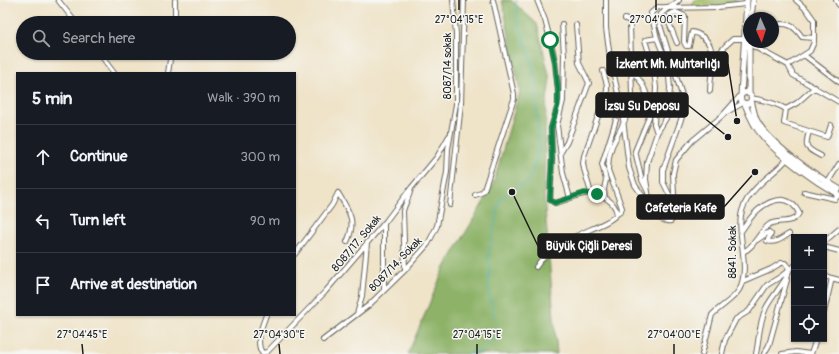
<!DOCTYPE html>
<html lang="en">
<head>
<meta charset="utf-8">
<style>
  :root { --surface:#171b24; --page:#242831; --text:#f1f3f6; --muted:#9ea1a6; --line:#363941 }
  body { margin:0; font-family:Pangolin,sans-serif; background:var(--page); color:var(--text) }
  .controls { position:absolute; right:12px; bottom:12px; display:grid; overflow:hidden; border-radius:0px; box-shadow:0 1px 3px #0004 }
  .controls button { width:36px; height:36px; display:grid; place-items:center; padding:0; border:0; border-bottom:1px solid var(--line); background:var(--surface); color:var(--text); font:20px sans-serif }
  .compass { position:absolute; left:743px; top:12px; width:36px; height:36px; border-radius:50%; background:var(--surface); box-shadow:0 1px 3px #0004; rotate:177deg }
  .stop { position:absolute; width:12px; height:12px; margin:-9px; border:3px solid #0b8043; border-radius:50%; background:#fff }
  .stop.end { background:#0b8043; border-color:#fff; box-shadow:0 1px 4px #0008 }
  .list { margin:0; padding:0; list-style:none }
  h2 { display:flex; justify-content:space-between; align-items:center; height:52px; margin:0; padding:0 16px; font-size:17px }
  h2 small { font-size:13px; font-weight:400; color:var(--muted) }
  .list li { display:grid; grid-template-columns:26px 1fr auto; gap:12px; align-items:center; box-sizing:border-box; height:64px; padding:0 16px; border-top:1px solid var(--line) }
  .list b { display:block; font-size:15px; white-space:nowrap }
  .list em { font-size:13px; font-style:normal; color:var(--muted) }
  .icon { flex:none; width:22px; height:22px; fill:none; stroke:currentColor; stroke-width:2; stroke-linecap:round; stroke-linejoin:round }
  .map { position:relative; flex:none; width:839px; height:354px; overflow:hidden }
  .search { position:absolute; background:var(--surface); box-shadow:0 1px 3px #0004; left:16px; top:16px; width:280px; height:44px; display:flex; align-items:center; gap:10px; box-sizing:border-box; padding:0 14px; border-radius:22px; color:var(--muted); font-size:15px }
  .panel { position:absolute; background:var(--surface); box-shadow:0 1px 3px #0004; left:16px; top:72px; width:280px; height:244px; border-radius:0px }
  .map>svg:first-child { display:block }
  .green { fill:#b2d076; stroke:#677649 }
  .forest { fill:#8db267; stroke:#546742 }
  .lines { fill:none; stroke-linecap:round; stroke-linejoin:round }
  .stream { stroke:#45b3c0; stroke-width:1 }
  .minor-casing { stroke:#666258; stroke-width:6 }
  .tertiary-casing { stroke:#666258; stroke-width:7 }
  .minor { stroke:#fff; stroke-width:4 }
  .tertiary { stroke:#fff; stroke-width:5 }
  .route { stroke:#0b8043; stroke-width:5 }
  .ticks { fill:none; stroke:#1c1c1c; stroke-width:1.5 }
  .labels { text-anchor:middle; stroke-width:3; stroke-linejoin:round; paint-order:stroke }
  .street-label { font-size:11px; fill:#1c1c1c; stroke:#f6f6f2 }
  .ticks-label { font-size:10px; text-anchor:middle; fill:#1c1c1c; stroke:#f6f6f2; stroke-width:3; stroke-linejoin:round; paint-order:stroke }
  .leader { fill:none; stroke:#1c1c1c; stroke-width:1.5 }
  .callout-dot { fill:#1c1c1c; stroke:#f6f6f2; stroke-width:1.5 }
  .callout { fill:#1c1c1c; stroke:#1c1c1c; stroke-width:1.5 }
  .callout-label { font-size:12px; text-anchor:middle; font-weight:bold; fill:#fff }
</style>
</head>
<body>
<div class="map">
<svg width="839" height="354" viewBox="0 0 839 354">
  <rect width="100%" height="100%" fill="#f6f6f2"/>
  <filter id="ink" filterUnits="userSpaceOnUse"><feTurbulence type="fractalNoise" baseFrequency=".025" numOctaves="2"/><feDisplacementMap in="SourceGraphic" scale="8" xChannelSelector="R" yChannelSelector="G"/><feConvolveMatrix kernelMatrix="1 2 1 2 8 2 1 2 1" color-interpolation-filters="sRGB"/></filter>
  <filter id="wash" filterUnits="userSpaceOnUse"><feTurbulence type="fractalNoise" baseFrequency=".012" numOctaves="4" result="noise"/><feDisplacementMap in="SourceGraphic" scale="16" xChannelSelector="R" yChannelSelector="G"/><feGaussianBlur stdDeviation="0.9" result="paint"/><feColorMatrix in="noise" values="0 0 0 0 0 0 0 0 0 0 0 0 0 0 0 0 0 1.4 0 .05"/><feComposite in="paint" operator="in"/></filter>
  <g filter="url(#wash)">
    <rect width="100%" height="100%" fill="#efe3c8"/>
    <path class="green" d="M 695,0 L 736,0 L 735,4 L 692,6 Z"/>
    <path class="forest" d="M 502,0 L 511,0 L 537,24 L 550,79 L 546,107 L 544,196 L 557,354 L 408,354 L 444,269 L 492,188 L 520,91 Z"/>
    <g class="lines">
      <path class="stream" d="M 466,354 L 478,352 L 491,343 L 499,334 C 494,318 490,303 489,287 C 488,274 493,270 488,256 L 500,199 L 512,192 L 528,181 L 531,175 L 539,152 L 535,74 L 529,53 L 518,21 L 516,0"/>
    </g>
  </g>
  <g filter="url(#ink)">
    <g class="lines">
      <defs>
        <path id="minor" d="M 58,0 L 76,23
          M 606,0 L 606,28 L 610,58 L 622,111 L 629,168 L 635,185 L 656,215 C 660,219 665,222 671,221 L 675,215 L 673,173 L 676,160 L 692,141 L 722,116 L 740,96
          M 836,0 L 839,5
          M 175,23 L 175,0
          M 562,24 L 564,55 L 563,101 L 557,125 L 563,173 L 570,198
          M 773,25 C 787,22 794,25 802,37 L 814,38
          M 657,38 L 645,40 L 654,70 L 656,88 L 654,124 L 657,133
          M 677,43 L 669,23 L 670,14 L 676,12 L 685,16 L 684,42 L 686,46 L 689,46 L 692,32 C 699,33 707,39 710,46 C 712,51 711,55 715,59
          M 749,44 L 788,65 L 793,75 L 839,102
          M 99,53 L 114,73
          M 804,55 L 839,82
          M 788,65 L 810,51 L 814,42 L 814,20 L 807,10 L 796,0
          M 631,69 L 641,82 L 645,90 L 649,102 L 649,117 L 635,151 L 642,180 L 647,190
          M 168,73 L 171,53
          M 710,91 C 711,65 713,56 733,39 L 744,39
          M 751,98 C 764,100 775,103 786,109 L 797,103 L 815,87
          M 786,109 L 784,123 L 827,137 L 831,125
          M 727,112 L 743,103
          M 809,132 C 804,148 806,148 821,156
          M 561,152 L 567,142 L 589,83 L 579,63 L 576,25
          M 828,182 L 839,164
          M 804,192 L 835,199 L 837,197 L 835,192
          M 338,193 C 349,211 357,221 347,242
          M 591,193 L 584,169 L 583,163 L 584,156 L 607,91 L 607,85 L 603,71
          M 475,195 L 481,193 L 484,190 L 514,99 L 514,94 L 493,0
          M 605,198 L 604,189 L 606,180 L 602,164 L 616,120
          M 673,202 L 663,182 L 663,170 L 683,114 L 683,106 L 682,95 L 659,22 L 661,14 L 668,8 L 718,7 L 746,4
          M 450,205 L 461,104 L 464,0
          M 650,205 L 646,179 L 647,162 L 657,133 L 668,115 L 670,88 L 668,66 L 657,38 L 651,13 L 658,7 C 667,8 673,7 679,0
          M 617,214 L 620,212 L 622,208 L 608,170 L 609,157 L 612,146 L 625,120 L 629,108 L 632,95 L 630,24 L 630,21 L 625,19
          M 384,224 L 384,290
          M 742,230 C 747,223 751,216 758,210 C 772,198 789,194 799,213 C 793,225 780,219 770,224 C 759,231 755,247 743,252
          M 757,240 L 769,232 L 771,234 L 767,241 C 776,244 782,238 789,234
          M 824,242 L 839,229
          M 824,247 L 839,251
          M 295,254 L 332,205 L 338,193
          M 536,267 C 549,246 576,236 598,226 C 605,223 612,220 617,214 C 616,207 613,203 607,199 C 586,186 575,199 555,203 L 550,200 L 552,159 L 551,128 L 558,105 L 558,91 L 555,62 L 552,47 L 545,20 L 537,0
          M 405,270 L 403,211 C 405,203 410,196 411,188
          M 824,276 L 839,280
          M 743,281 L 771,269 L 781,263 L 785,263 L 790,269 C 785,284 773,294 766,308 C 759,322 759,340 756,354
          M 824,312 L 832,278
          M 357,314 L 362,296 L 367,243
          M 266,315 C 262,326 255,342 262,353 L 267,352 L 325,292 L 386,221 L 407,193 L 437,157 L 449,136
          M 323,340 L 369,305 L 405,270 L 428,244 L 437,226 L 447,172 L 448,149 L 456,104 L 456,34 L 453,0
          M 702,354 L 712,315 C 720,306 732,301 739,290 C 752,266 734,231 743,208 C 751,186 774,175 788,158
          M 722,354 L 725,340 L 736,319 L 749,311 L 767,285 L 780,277 L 794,266
          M 764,354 L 769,345 L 787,280
          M 782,354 L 796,352 L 810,354
          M 811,354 L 816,339"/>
        <path id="tertiary" d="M 751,18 L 753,0
          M740.5 98a5.5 5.5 0 1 1 11 0a5.5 5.5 0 1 1-11 0Z
          M 749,94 L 749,42
          M 741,95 L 747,0
          M 751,100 C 753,107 754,115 757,121 C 770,145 815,175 839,189
          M 745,104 C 749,114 753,125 761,134 C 777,155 815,181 839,195"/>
      </defs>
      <use href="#minor" class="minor-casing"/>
      <use href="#tertiary" class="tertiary-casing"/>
      <use href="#minor" class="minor"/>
      <use href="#tertiary" class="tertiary"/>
    </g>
  </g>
  <g class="lines" filter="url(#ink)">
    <path class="route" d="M 550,40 L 555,62 L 558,91 L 558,105 L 551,128 L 552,159 L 550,200 L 555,203 L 584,193 L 597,194"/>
  </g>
  <path class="ticks" d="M 459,0 L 459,10M 656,0 L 656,10M 82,344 L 83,354M 279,344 L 280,354M 477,344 L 477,354M 674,344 L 674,354"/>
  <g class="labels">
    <g class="street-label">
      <text transform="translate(447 66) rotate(-90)" y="4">8087/14 sokak</text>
      <text transform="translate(356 243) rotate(-50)" y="4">8087/17. Sokak</text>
      <text transform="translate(732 252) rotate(-90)" y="4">8841. Sokak</text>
      <text transform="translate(395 264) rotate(-46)" y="4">8087/14. Sokak</text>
    </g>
  </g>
  <g class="ticks-label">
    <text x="459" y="23">27°04'15"E</text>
    <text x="656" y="23">27°04'00"E</text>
    <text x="82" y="338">27°04'45"E</text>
    <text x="279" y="338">27°04'30"E</text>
    <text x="477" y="338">27°04'15"E</text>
    <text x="674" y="338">27°04'00"E</text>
  </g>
  <path class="leader" d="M737 121L728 64M728 137L688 105M755 172L724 207M512 192L538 246"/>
  <g class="callout-dot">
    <circle cx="737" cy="121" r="4"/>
    <circle cx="728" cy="137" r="4"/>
    <circle cx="755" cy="172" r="4"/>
    <circle cx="512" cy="192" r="4"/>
  </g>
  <g class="callout">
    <rect x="607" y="52" width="121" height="24" rx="4"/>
    <rect x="596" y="93" width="92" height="24" rx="4"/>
    <rect x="637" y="195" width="87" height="24" rx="4"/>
    <rect x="538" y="234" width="103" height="24" rx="4"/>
  </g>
  <g class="callout-label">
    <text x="668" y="68">İzkent Mh. Muhtarlığı</text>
    <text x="642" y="110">İzsu Su Deposu</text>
    <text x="681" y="212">Cafeteria Kafe</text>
    <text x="589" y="250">Büyük Çiğli Deresi</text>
  </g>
</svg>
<div class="controls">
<button>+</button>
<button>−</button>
<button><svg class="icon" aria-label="locate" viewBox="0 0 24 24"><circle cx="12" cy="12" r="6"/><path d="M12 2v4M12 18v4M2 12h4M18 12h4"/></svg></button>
</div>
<svg class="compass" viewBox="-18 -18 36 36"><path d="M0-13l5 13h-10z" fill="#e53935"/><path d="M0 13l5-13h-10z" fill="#9ea1a6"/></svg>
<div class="stop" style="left:550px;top:40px"></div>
<div class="stop end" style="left:597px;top:194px"></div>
<div class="search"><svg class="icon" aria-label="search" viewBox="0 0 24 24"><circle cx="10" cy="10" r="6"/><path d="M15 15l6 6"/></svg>Search here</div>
<section class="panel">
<h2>5 min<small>Walk · 390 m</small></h2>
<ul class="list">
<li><svg class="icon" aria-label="ahead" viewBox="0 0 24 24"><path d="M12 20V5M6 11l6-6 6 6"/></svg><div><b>Continue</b></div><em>300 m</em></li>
<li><svg class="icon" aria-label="left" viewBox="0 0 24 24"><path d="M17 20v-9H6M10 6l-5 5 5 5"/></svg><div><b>Turn left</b></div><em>90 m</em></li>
<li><svg class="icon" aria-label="arrive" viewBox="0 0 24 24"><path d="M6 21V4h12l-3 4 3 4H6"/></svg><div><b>Arrive at destination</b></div></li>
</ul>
</section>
</div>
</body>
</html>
